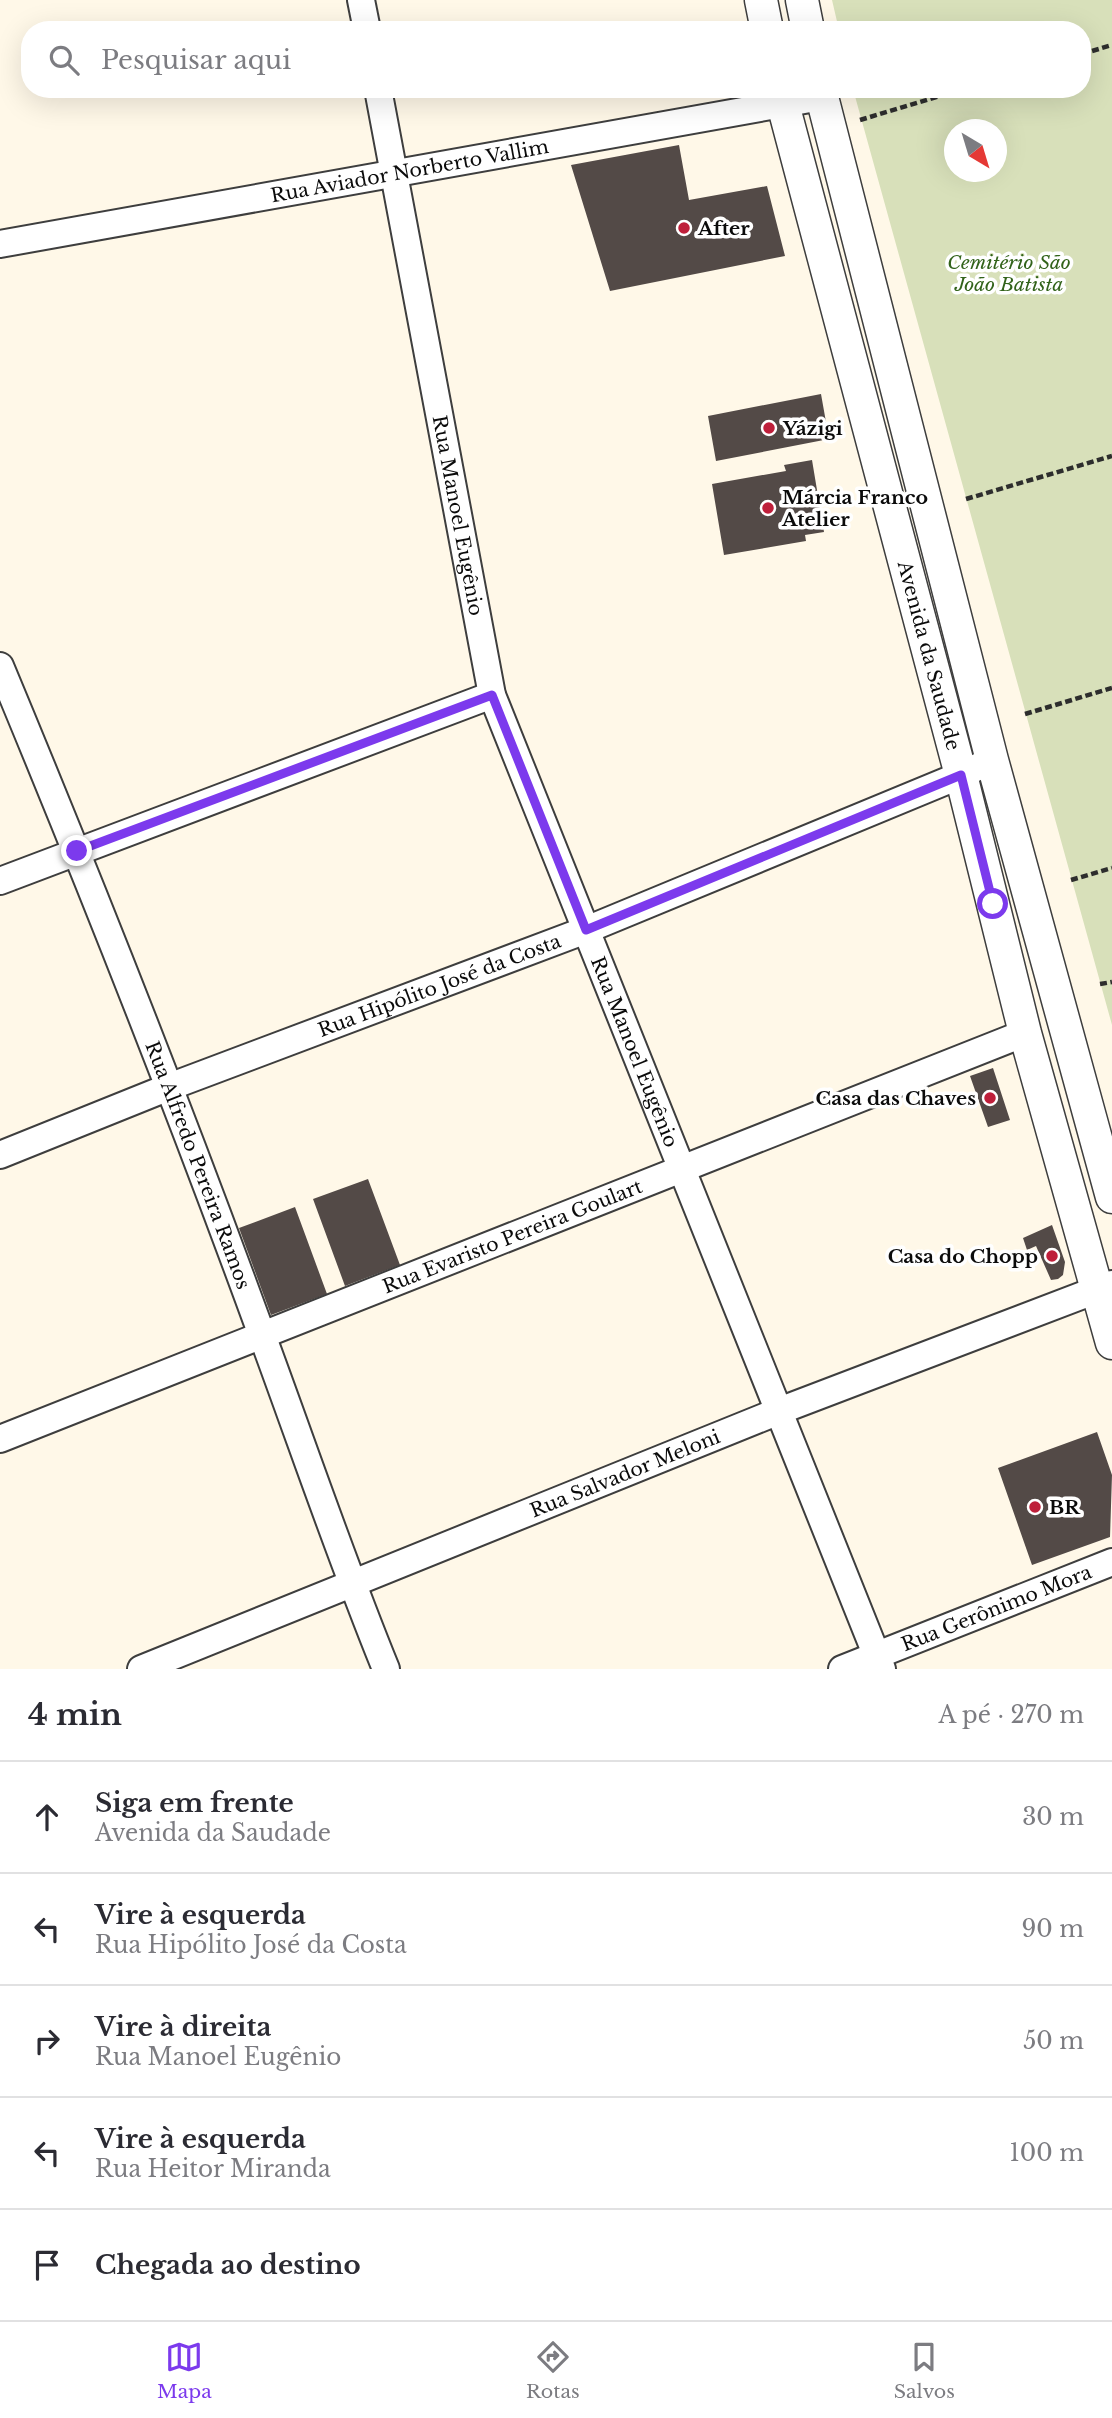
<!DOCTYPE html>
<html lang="pt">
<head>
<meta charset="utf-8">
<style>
  :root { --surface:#fff; --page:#f2f2f3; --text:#2b2b33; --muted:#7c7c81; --line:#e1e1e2; --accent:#7c3aed }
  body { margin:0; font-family:"Libre Baskerville",serif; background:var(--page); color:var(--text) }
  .compass { position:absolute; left:944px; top:119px; width:63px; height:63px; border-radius:50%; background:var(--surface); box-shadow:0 7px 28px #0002; rotate:142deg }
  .stop { position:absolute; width:21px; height:21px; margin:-16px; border:5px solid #7c3aed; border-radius:50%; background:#fff }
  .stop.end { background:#7c3aed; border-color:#fff; box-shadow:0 2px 7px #0008 }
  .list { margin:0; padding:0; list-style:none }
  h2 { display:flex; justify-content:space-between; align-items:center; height:91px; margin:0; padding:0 28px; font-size:30px }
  h2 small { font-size:23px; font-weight:400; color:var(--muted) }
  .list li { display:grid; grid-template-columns:46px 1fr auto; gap:21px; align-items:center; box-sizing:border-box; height:112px; padding:0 28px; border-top:2px solid var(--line) }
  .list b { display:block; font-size:26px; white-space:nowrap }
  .list p { margin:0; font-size:23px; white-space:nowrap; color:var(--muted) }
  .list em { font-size:23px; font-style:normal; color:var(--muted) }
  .icon { flex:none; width:38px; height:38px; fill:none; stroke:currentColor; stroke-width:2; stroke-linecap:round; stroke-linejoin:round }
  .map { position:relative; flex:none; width:1112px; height:1669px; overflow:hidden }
  .search { position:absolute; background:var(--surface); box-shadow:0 7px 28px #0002; left:21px; right:21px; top:21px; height:77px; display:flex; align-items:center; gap:18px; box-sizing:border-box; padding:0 24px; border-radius:28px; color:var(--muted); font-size:26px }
  .sheet { height:651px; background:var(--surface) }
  nav { display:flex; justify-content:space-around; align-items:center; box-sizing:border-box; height:98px; border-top:2px solid var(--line); background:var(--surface); font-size:19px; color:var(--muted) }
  nav a { display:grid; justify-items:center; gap:4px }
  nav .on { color:var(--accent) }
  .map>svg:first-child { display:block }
  .cemetery { fill:#d8e0ba; fill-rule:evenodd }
  .building { fill:#534a47 }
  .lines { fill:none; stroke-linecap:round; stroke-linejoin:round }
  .minor-casing { stroke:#3e3e3e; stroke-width:30 }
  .tertiary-casing { stroke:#3e3e3e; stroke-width:35 }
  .path { stroke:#2d2d2d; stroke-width:4.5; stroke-dasharray:7 3.5; stroke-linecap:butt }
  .minor { stroke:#fff; stroke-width:26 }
  .tertiary { stroke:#fff; stroke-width:32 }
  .route { stroke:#7c3aed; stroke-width:9 }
  .poi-dot { fill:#be1f3a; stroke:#fff; stroke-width:2.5 }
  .labels { text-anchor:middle; stroke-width:7; stroke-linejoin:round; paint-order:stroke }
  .street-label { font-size:19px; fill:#0b0b0b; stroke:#fff }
  .poi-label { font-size:19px; font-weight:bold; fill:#0b0b0b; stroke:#fff; text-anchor:start }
  .park-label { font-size:19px; font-style:italic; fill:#32631a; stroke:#fff }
</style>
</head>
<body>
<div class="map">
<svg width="1112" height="1669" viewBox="0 0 1112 1669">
  <rect width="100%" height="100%" fill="#fff8e8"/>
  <path class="cemetery" d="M 832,0 L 1112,0 L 1112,1025 L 853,89 L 1082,89 L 1082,30 L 839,30 ZM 954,130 L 996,130 L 996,172 L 954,172 Z"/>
  <path class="building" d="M 679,145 L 689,200 L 767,186 L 785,256 L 610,291 L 571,165 Z
    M 821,394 L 829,439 L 716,461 L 708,416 Z
    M 812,460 L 824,532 L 805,535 L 806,541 L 724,555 L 712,484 L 786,471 L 784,465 Z
    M 993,1068 L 1010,1120 L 988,1127 L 970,1076 Z
    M 368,1179 L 400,1265 L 345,1286 L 313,1199 Z
    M 295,1207 L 327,1294 L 271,1315 L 239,1228 Z
    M 1052,1225 L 1065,1262 L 1063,1275 L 1058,1279 L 1051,1280 L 1036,1246 L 1027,1250 L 1023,1238 Z
    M 1097,1432 L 1112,1475 L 1110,1537 L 1032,1565 L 998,1468 Z"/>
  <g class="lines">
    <defs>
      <g id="minor">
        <path d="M 361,0 L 367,30"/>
        <path id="s1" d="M 378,89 L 492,695 L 882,1669"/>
        <path id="s2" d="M 0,244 L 821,97"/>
        <path id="s3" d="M 0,666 C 92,887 180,1110 262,1335 C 303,1446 341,1559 386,1669"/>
        <path d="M 0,881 L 492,695"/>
        <path id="s4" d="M 0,1155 L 169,1087 L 586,930 L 961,775 L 992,760"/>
        <path id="s5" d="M 0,1439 L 1025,1033"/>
        <path id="s6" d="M 141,1669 L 779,1411 L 1112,1284"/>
        <path id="s7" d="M 842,1669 L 1112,1562"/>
      </g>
      <g id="tertiary">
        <path d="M 761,0 L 767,30"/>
        <path d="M 802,0 L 808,30"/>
        <path id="s8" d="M 779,89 L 961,775 L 1025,1033 L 1112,1343"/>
        <path d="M 820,89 L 992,760 L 1112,1197"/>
      </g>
    </defs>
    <use href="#minor" class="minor-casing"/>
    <use href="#tertiary" class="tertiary-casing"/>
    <path class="path" d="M 1082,54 L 1112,45
      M 860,120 L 963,89
      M 966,499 L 1112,456
      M 1025,714 L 1112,688
      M 1071,880 L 1112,868
      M 1100,984 L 1112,982"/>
    <use href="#minor" class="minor"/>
    <use href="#tertiary" class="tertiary"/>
  </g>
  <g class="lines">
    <path class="route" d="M 77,851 L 492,695 L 586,930 L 961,775 L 993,904"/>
  </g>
  <g class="poi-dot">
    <circle cx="684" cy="228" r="7"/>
    <circle cx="769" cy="428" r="7"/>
    <circle cx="768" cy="508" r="7"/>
    <circle cx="990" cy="1098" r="7"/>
    <circle cx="1052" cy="1256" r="7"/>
    <circle cx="1035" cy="1507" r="7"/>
  </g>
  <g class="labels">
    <g class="street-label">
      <text dy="7" stroke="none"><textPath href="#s2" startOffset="416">Rua Aviador Norberto Vallim</textPath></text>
      <text dy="7" stroke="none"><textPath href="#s1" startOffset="434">Rua Manoel Eugênio</textPath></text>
      <text dy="7" stroke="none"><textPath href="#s8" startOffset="586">Avenida da Saudade</textPath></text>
      <text dy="7" stroke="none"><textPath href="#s4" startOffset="471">Rua Hipólito José da Costa</textPath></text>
      <text dy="7" stroke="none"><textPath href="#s1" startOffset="1001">Rua Manoel Eugênio</textPath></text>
      <text dy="7" stroke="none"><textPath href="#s3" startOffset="537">Rua Alfredo Pereira Ramos</textPath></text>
      <text dy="7" stroke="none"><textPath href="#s5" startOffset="551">Rua Evaristo Pereira Goulart</textPath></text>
      <text dy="7" stroke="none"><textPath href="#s6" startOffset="522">Rua Salvador Meloni</textPath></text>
      <text dy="7" stroke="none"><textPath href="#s7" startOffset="166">Rua Gerônimo Mora</textPath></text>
    </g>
    <g class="poi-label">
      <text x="698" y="235">After</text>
      <text x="783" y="435">Yázigi</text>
      <text x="782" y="504">Márcia Franco<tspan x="782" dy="22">Atelier</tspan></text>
      <text x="976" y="1105" text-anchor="end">Casa das Chaves</text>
      <text x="1038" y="1263" text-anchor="end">Casa do Chopp</text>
      <text x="1049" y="1514">BR</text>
    </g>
    <g class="park-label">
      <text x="1009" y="269">Cemitério São<tspan x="1009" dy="22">João Batista</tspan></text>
    </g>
  </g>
</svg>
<svg class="compass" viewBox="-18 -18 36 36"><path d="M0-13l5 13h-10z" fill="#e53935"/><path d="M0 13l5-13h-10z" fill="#7c7c81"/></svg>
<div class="stop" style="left:993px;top:904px"></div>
<div class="stop end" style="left:77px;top:851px"></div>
<div class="search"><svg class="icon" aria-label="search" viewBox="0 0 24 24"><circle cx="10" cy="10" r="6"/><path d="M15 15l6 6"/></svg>Pesquisar aqui</div>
</div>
<section class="sheet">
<h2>4 min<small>A pé · 270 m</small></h2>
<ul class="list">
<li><svg class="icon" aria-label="ahead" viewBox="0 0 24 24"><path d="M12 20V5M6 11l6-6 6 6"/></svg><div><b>Siga em frente</b><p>Avenida da Saudade</p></div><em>30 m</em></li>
<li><svg class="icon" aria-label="left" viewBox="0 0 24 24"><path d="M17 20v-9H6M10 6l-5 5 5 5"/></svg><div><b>Vire à esquerda</b><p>Rua Hipólito José da Costa</p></div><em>90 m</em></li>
<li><svg class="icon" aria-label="right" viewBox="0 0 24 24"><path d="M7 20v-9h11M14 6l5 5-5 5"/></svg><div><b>Vire à direita</b><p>Rua Manoel Eugênio</p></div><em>50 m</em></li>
<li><svg class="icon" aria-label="left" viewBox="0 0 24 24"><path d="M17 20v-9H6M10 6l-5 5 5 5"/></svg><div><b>Vire à esquerda</b><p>Rua Heitor Miranda</p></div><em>100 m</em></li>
<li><svg class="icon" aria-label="arrive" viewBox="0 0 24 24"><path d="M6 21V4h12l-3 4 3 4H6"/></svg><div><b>Chegada ao destino</b></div></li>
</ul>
</section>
<nav>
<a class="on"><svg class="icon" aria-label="map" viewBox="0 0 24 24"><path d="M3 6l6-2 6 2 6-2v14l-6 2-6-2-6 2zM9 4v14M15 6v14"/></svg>Mapa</a>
<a><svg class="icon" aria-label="directions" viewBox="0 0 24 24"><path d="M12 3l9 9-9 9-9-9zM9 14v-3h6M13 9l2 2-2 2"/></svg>Rotas</a>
<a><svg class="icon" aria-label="saved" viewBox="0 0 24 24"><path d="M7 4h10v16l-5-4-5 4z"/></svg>Salvos</a>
</nav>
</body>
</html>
